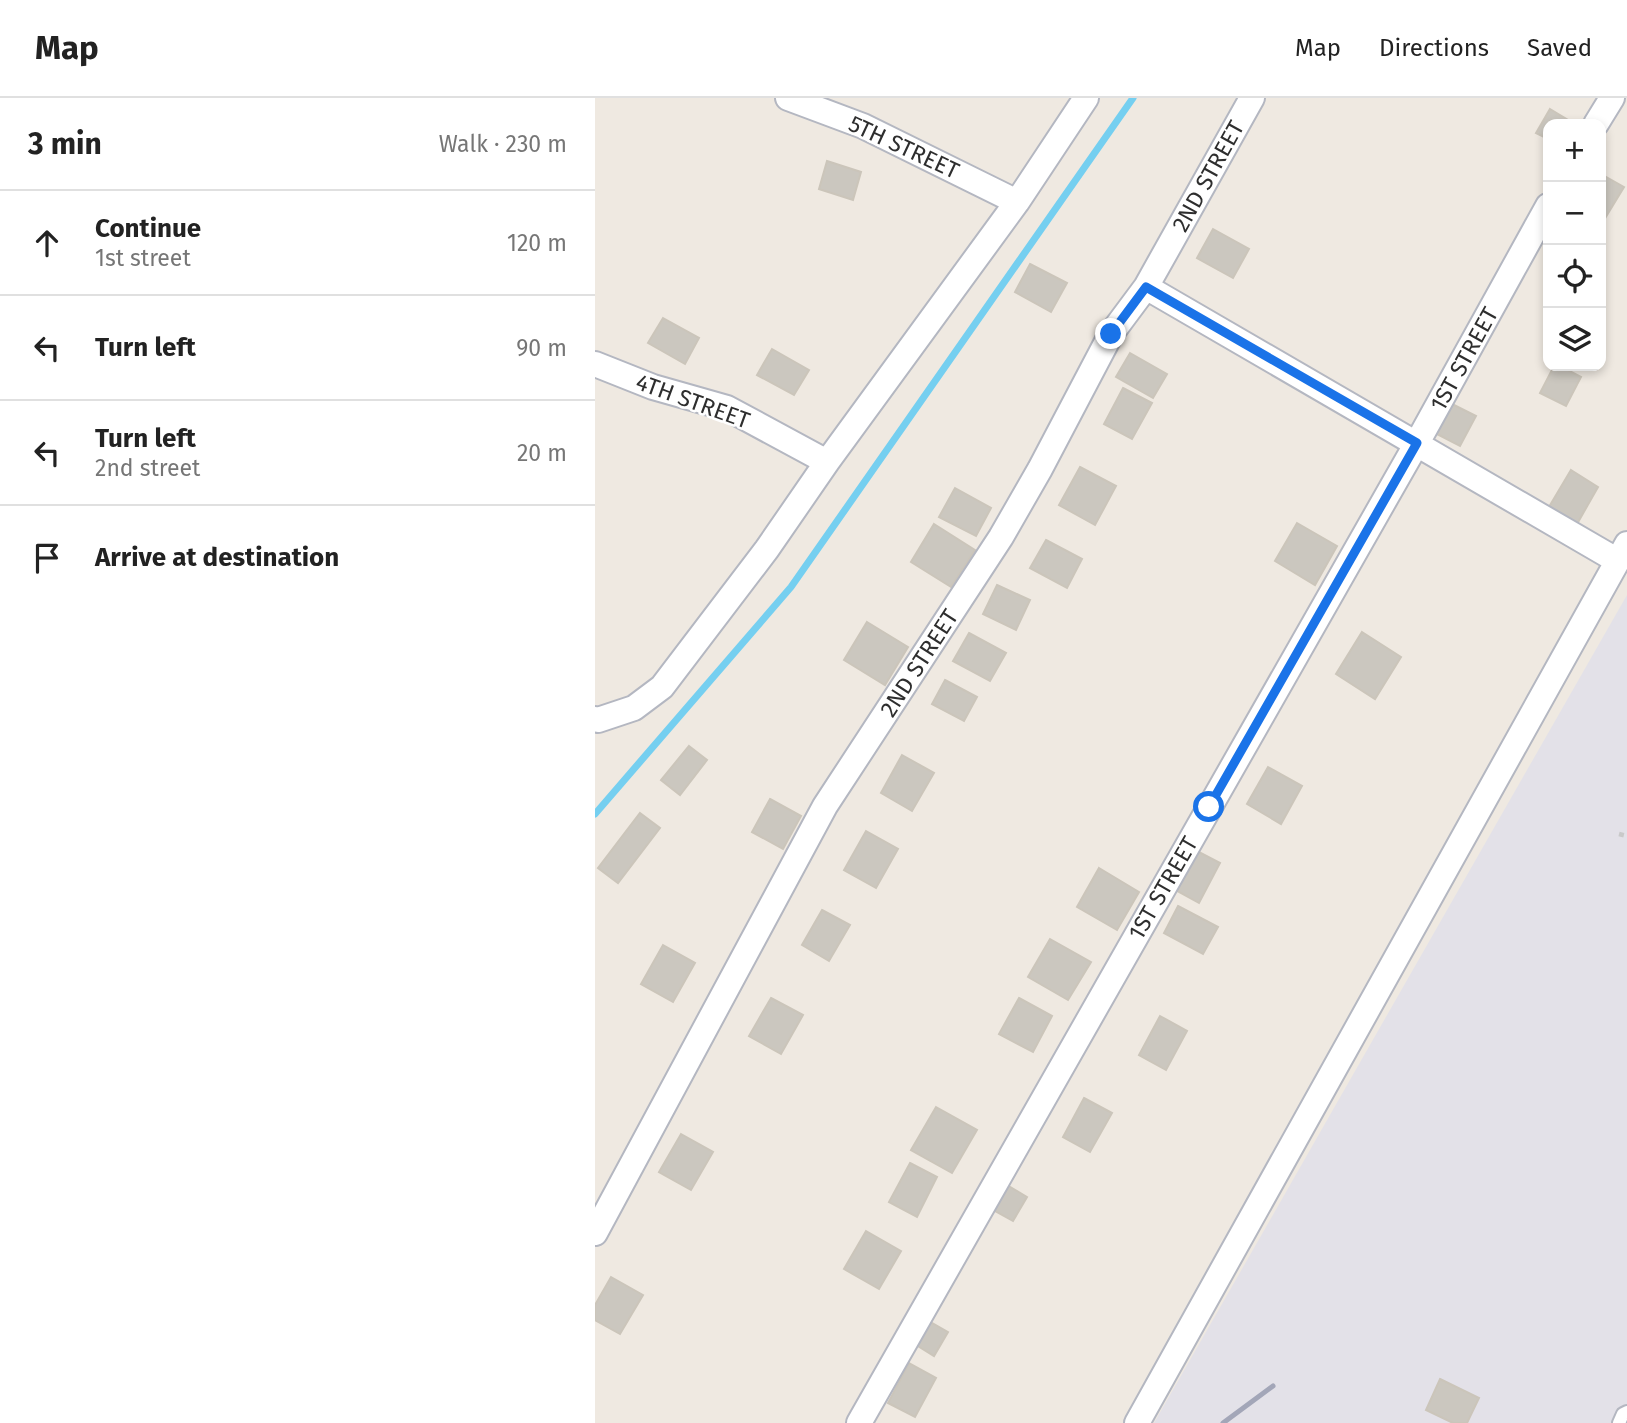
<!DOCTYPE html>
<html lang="en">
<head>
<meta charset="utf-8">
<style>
  :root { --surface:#fff; --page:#f2f2f2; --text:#222; --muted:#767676; --line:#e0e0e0 }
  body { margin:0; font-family:"Fira Sans",sans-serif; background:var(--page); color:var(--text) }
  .controls { position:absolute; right:21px; top:21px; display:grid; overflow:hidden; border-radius:14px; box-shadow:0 4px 10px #0003 }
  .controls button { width:63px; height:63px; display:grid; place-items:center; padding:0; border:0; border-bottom:2px solid var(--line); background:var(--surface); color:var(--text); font:35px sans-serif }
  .stop { position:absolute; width:21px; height:21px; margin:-16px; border:5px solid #1a73e8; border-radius:50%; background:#fff }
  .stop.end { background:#1a73e8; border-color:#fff; box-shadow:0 2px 7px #0008 }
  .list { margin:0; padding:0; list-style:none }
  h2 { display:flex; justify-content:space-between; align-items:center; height:91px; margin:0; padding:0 28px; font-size:30px }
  h2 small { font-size:23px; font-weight:400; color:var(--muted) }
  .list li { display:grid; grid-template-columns:46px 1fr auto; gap:21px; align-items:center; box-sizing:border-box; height:105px; padding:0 28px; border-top:2px solid var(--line) }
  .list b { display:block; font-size:26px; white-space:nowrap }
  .list p { margin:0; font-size:23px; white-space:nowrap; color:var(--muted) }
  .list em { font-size:23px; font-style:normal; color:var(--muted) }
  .icon { flex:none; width:38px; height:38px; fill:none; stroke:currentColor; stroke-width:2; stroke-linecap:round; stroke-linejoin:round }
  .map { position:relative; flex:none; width:1032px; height:1325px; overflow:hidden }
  header { display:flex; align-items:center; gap:42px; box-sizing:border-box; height:98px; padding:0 35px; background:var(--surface); border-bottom:2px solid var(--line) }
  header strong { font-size:33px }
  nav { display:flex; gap:38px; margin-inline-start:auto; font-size:24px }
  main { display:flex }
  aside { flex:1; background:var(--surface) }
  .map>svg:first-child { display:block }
  .industrial { fill:#e3e1e8 }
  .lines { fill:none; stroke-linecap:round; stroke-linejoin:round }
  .stream { stroke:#75cff0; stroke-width:7 }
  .building { fill:#cbc7bf; stroke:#cbc5ba; stroke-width:2 }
  .service-casing { stroke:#b4b7c1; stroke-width:16 }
  .minor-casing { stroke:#b4b7c1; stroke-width:28 }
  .path { stroke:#c9c9c9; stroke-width:4.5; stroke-dasharray:5 3.5; stroke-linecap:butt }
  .service { stroke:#fff; stroke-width:12 }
  .minor { stroke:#fff; stroke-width:24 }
  .rail { stroke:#a3a6b8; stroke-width:5 }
  .route { stroke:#1a73e8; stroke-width:9 }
  .labels { text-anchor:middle; stroke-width:5; stroke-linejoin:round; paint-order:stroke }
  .street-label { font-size:23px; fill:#2e2e2e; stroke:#fff }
</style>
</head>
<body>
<header>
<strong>Map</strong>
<nav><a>Map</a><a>Directions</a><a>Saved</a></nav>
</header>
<main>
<aside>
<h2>3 min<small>Walk · 230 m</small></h2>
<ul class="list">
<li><svg class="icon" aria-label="ahead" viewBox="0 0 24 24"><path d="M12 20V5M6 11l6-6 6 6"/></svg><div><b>Continue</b><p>1st street</p></div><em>120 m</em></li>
<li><svg class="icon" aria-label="left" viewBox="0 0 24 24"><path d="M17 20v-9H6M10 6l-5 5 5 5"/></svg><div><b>Turn left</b></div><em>90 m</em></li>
<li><svg class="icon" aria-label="left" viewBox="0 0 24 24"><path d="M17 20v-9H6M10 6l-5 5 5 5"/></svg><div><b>Turn left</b><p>2nd street</p></div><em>20 m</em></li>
<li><svg class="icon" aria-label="arrive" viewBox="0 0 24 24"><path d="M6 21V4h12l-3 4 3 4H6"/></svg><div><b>Arrive at destination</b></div></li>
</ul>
</aside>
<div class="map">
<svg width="1032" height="1325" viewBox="0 0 1032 1325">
  <rect width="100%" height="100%" fill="#efe9e1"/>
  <path class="industrial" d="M 1032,497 L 1032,1325 L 559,1325 Z"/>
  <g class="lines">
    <path class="stream" d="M 0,716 L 196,489 L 538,0"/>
  </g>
  <path class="building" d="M 955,11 L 978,25 L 953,26 L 953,41 L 941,35 Z
    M 232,63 L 266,74 L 258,102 L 224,91 Z
    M 1006,76 L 1029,89 L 1006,127 Z
    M 618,131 L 654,151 L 638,180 L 602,160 Z
    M 435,166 L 472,185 L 456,214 L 420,194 Z
    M 68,220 L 104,240 L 90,266 L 53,245 Z
    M 177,251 L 214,272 L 199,297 L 162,277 Z
    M 535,255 L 572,276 L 558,300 L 521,279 Z
    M 959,268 L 965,268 L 986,279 L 971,308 L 945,295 Z
    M 528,290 L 557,305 L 537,341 L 509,326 Z
    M 855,305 L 881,318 L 865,348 L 840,335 Z
    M 485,369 L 521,388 L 500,427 L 464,407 Z
    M 976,372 L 1003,389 L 982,426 L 954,409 Z
    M 360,390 L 396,410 L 381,438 L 344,419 Z
    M 702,425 L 742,448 L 720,487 L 680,463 Z
    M 339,426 L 380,452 L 356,489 L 316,464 Z
    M 451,442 L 487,461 L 472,490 L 435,470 Z
    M 402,487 L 435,502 L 421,532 L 388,516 Z
    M 272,524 L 313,549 L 290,587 L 249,562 Z
    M 767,534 L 806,559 L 780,601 L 741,576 Z
    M 374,535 L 411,555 L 395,583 L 358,563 Z
    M 350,582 L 382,599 L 369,623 L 337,606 Z
    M 94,648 L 112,662 L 85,697 L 66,682 Z
    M 307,657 L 339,675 L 317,713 L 286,695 Z
    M 673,669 L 707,688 L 686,726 L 652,706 Z
    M 175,701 L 206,718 L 188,751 L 157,734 Z
    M 45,715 L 65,730 L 23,785 L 3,770 Z
    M 271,733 L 303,751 L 281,790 L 249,772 Z
    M 598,751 L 625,765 L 604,805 L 577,790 Z
    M 504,770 L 544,794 L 522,832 L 482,809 Z
    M 583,808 L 623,829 L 608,856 L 569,835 Z
    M 227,812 L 255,827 L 234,863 L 207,847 Z
    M 455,841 L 496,864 L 473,902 L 433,879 Z
    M 68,847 L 100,865 L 78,904 L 46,886 Z
    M 176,900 L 208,917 L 186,956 L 154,938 Z
    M 424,900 L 457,918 L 438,954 L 404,936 Z
    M 565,918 L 592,933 L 571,972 L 544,957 Z
    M 489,1000 L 517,1015 L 495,1054 L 468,1039 Z
    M 341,1009 L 382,1032 L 357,1075 L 316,1052 Z
    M 86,1036 L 118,1054 L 96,1092 L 64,1074 Z
    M 315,1065 L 342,1079 L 322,1119 L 294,1104 Z
    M 407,1084 L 432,1099 L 418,1123 L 393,1109 Z
    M 271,1133 L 306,1153 L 284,1191 L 249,1171 Z
    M 16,1179 L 48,1197 L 25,1236 L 0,1222 L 0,1207 Z
    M 332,1222 L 353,1234 L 339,1258 L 318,1245 Z
    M 314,1265 L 341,1280 L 320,1319 L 293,1305 Z
    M 845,1281 L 884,1300 L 872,1325 L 858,1325 L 831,1312 Z"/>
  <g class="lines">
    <defs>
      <path id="service" d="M 1024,1325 L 1028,1316 L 1032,1314"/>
      <path id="minor" d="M 193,0 L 268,28 L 422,104
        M 1001,26 L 1017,0
        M 551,189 L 1023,463
        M 0,266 L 58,289 L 132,310 L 232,364
        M 0,621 L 3,622 L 39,610 L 67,589 L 172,451 L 232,364 L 422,104 L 491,0
        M 0,1135 L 230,708 L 406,439 L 445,371 L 516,236 L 551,189 L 657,0
        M 264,1325 L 822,345 L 953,108
        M 542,1325 L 1032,446"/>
    </defs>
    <use href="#service" class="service-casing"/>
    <use href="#minor" class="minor-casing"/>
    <path class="path" d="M 1024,736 L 1032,738"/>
    <use href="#service" class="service"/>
    <use href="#minor" class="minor"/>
    <path class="rail" d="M 628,1325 L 678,1288"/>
  </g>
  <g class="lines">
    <path class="route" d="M 516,236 L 551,189 L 822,345 L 614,709"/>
  </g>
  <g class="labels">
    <g class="street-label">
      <text transform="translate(309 49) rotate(25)" y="8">5TH STREET</text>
      <text transform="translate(613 78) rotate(-61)" y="8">2ND STREET</text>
      <text transform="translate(869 261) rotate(-61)" y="8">1ST STREET</text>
      <text transform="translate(98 303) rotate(20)" y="8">4TH STREET</text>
      <text transform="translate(324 565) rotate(-57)" y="8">2ND STREET</text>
      <text transform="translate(568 790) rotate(-60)" y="8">1ST STREET</text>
    </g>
  </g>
</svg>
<div class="controls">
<button>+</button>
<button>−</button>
<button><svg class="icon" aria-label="locate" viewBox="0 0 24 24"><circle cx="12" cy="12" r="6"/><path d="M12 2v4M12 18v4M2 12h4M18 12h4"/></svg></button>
<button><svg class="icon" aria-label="layers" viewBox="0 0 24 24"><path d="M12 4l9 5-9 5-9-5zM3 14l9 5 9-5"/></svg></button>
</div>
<div class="stop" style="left:614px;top:709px"></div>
<div class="stop end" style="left:516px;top:236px"></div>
</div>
</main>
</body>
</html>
